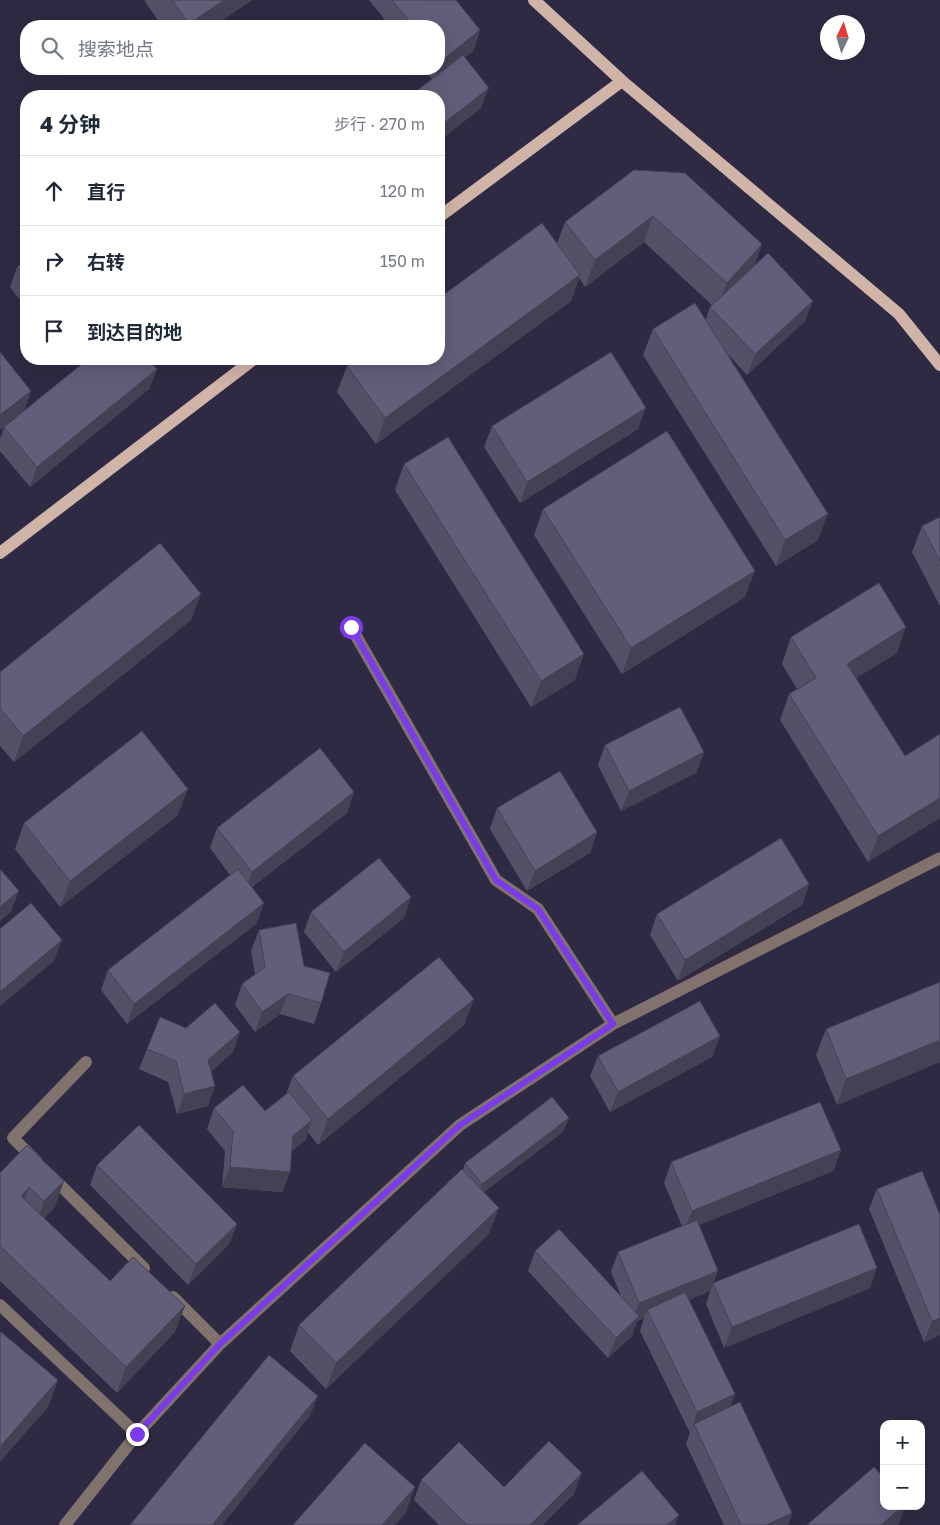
<!DOCTYPE html>
<html lang="zh">
<head>
<meta charset="utf-8">
<style>
  :root { --surface:#fff; --page:#f2f2f3; --text:#1f2937; --muted:#747a83; --line:#e0e1e3 }
  body { margin:0; font-family:"Golos Text","Noto Sans SC",sans-serif; background:var(--page); color:var(--text) }
  .controls { position:absolute; right:15px; bottom:15px; display:grid; overflow:hidden; border-radius:10px; box-shadow:0 5px 20px #0002 }
  .controls button { width:45px; height:45px; display:grid; place-items:center; padding:0; border:0; border-bottom:1px solid var(--line); background:var(--surface); color:var(--text); font:25px sans-serif }
  .compass { position:absolute; left:820px; top:15px; width:45px; height:45px; border-radius:50%; background:var(--surface); box-shadow:0 5px 20px #0002; rotate:4deg }
  .stop { position:absolute; width:15px; height:15px; margin:-11px; border:4px solid #7c3aed; border-radius:50%; background:#fff }
  .stop.end { background:#7c3aed; border-color:#fff; box-shadow:0 1px 5px #0008 }
  .list { margin:0; padding:0; list-style:none }
  h2 { display:flex; justify-content:space-between; align-items:center; height:65px; margin:0; padding:0 20px; font-size:21px }
  h2 small { font-size:16px; font-weight:400; color:var(--muted) }
  .list li { display:grid; grid-template-columns:32px 1fr auto; gap:15px; align-items:center; box-sizing:border-box; height:70px; padding:0 20px; border-top:1px solid var(--line) }
  .list b { display:block; font-size:19px; white-space:nowrap }
  .list em { font-size:16px; font-style:normal; color:var(--muted) }
  .icon { flex:none; width:28px; height:28px; fill:none; stroke:currentColor; stroke-width:2; stroke-linecap:round; stroke-linejoin:round }
  .map { position:relative; flex:none; width:940px; height:1525px; overflow:hidden }
  .search { position:absolute; background:var(--surface); box-shadow:0 5px 20px #0002; left:20px; top:20px; width:425px; height:55px; display:flex; align-items:center; gap:12px; box-sizing:border-box; padding:0 18px; border-radius:20px; color:var(--muted); font-size:19px }
  .panel { position:absolute; background:var(--surface); box-shadow:0 5px 20px #0002; left:20px; top:90px; width:425px; height:275px; border-radius:20px }
  .map>svg:first-child { display:block }
  .lines { fill:none; stroke-linecap:round; stroke-linejoin:round }
  .minor { stroke:#80726c; stroke-width:12 }
  .major { stroke:#d1b4a8; stroke-width:12 }
  .wall { fill:#545068 }
  .shaded-wall { fill:#454155 }
  .building { fill:#625d79; stroke:#454155 }
  .route { stroke:#7c3aed; stroke-width:6 }
</style>
</head>
<body>
<div class="map">
<svg width="940" height="1525" viewBox="0 0 940 1525">
  <rect width="100%" height="100%" fill="#2f2a43"/>
  <g class="lines">
    <path class="minor" d="M 351,627 L 496,880 L 538,909 L 613,1024
      M 36,1161 L 13,1138 L 86,1062
      M 50,1175 L 144,1268
      M 173,1297 L 220,1344
      M 0,1305 L 137,1434
      M 65,1525 L 137,1434 L 220,1344 L 460,1125 L 613,1024 L 940,858"/>
    <path class="major" d="M 534,0 L 622,81 L 899,314 L 940,365
      M 439,217 L 622,81
      M 0,553 L 254,359"/>
  </g>
  <path class="wall" d="M 144,0 L 252,0 L 214,26 L 162,26 Z
    M 369,0 L 456,0 L 480,30 L 473,51 L 464,57 L 481,108 L 439,141 L 439,96 L 432,79 L 424,69 L 439,69 L 439,26 L 390,26 Z
    M 634,170 L 762,244 L 754,266 L 805,321 L 747,375 L 726,352 L 818,540 L 776,566 L 643,355 L 653,329 L 706,319 L 710,307 L 712,305 L 644,242 L 585,287 L 579,278 L 571,301 L 376,444 L 337,392 L 347,366 L 557,244 L 565,222 Z
    M 26,260 L 26,308 L 10,287 L 17,267 Z
    M 157,369 L 149,389 L 30,487 L 0,451 L 0,439 L 4,427 L 20,414 L 31,391 L 24,411 Z
    M 492,426 L 638,429 L 520,503 L 484,447 Z
    M 404,464 L 575,680 L 531,707 L 395,490 Z
    M 543,509 L 745,597 L 622,674 L 534,535 Z
    M 940,517 L 940,606 L 912,552 L 922,526 Z
    M 191,620 L 14,762 L 0,746 L 0,672 Z
    M 791,637 L 897,653 L 856,678 L 905,756 L 940,734 L 868,862 L 780,720 L 789,694 L 797,689 L 782,664 Z
    M 605,745 L 704,752 L 696,773 L 621,811 L 598,765 Z
    M 354,792 L 347,813 L 252,887 L 257,923 L 127,1024 L 101,990 L 108,970 L 230,875 L 210,848 L 217,828 Z
    M 497,808 L 597,832 L 590,853 L 527,891 L 490,829 Z
    M 178,815 L 60,907 L 15,849 L 24,823 Z
    M 809,884 L 802,905 L 678,981 L 650,935 L 657,914 Z
    M 411,897 L 404,918 L 336,972 L 304,932 L 311,912 Z
    M 259,930 L 304,966 L 321,1003 L 314,1024 L 280,1014 L 255,1032 L 235,1005 L 242,984 L 255,974 L 251,951 Z
    M 940,982 L 940,1062 L 837,1105 L 816,1055 L 826,1029 Z
    M 464,1025 L 318,1145 L 308,1132 L 305,1141 L 291,1151 L 290,1172 L 282,1192 L 222,1187 L 225,1151 L 207,1129 L 214,1108 L 265,1111 L 286,1094 L 293,1076 Z
    M 720,1036 L 712,1057 L 610,1112 L 590,1076 L 598,1056 Z
    M 147,1049 L 233,1052 L 211,1071 L 208,1106 L 177,1114 L 168,1082 L 139,1069 Z
    M 563,1132 L 484,1192 L 489,1234 L 326,1389 L 290,1351 L 299,1325 L 463,1170 L 465,1163 Z
    M 27,1145 L 55,1207 L 44,1218 L 110,1281 L 175,1332 L 117,1393 L 0,1281 L 0,1173 Z
    M 841,1150 L 833,1171 L 699,1225 L 718,1271 L 710,1291 L 689,1300 L 730,1407 L 792,1513 L 788,1525 L 724,1525 L 686,1444 L 690,1432 L 690,1433 L 640,1331 L 644,1318 L 637,1321 L 632,1336 L 608,1358 L 528,1271 L 535,1251 L 621,1296 L 611,1272 L 618,1252 L 682,1226 L 664,1183 L 671,1162 Z
    M 97,1165 L 237,1224 L 229,1244 L 188,1285 L 90,1185 Z
    M 877,1189 L 940,1215 L 940,1335 L 924,1342 L 869,1209 Z
    M 713,1283 L 870,1288 L 724,1348 L 706,1304 Z
    M 421,1480 L 504,1487 L 574,1494 L 543,1525 L 439,1525 L 414,1500 Z"/>
  <path class="shaded-wall" d="M 224,0 L 252,0 L 214,26 L 188,26 L 189,24 Z
    M 480,30 L 473,51 L 434,82 L 441,61 Z
    M 489,88 L 481,108 L 439,141 L 439,127 Z
    M 653,216 L 644,242 L 585,287 L 595,260 Z
    M 762,244 L 753,270 L 717,309 L 727,283 Z
    M 580,275 L 571,301 L 376,444 L 385,418 Z
    M 813,301 L 805,321 L 747,375 L 755,354 Z
    M 157,369 L 149,389 L 30,487 L 37,467 Z
    M 31,391 L 24,412 L 0,430 L 0,415 Z
    M 646,408 L 638,429 L 520,503 L 527,482 Z
    M 828,514 L 818,540 L 776,566 L 785,540 Z
    M 755,571 L 745,597 L 622,674 L 631,648 Z
    M 201,594 L 191,620 L 14,762 L 23,736 Z
    M 906,627 L 897,653 L 837,690 L 847,664 Z
    M 584,654 L 575,680 L 531,707 L 541,681 Z
    M 704,752 L 696,773 L 621,811 L 629,791 Z
    M 188,789 L 178,815 L 60,907 L 70,881 Z
    M 354,792 L 347,813 L 245,892 L 252,872 Z
    M 940,798 L 940,818 L 868,862 L 878,836 Z
    M 597,832 L 590,853 L 527,891 L 535,871 Z
    M 809,884 L 802,905 L 678,981 L 685,960 Z
    M 19,891 L 11,912 L 0,921 L 0,907 Z
    M 411,897 L 404,918 L 336,972 L 344,952 Z
    M 264,903 L 257,923 L 127,1024 L 134,1004 Z
    M 62,940 L 54,961 L 0,1006 L 0,992 Z
    M 288,994 L 280,1014 L 255,1032 L 262,1012 Z
    M 474,999 L 464,1025 L 318,1145 L 328,1119 Z
    M 240,1032 L 233,1052 L 201,1081 L 208,1060 Z
    M 720,1036 L 712,1057 L 610,1112 L 618,1092 Z
    M 940,1040 L 940,1062 L 837,1105 L 846,1079 Z
    M 215,1086 L 208,1106 L 177,1114 L 184,1094 Z
    M 569,1118 L 563,1132 L 476,1198 L 482,1184 Z
    M 312,1120 L 305,1141 L 285,1156 L 293,1136 Z
    M 841,1150 L 833,1171 L 684,1231 L 692,1211 Z
    M 230,1167 L 290,1172 L 282,1192 L 222,1187 Z
    M 64,1181 L 55,1207 L 35,1227 L 44,1201 Z
    M 29,1187 L 20,1213 L 21,1196 Z
    M 499,1208 L 489,1234 L 326,1389 L 336,1363 Z
    M 237,1224 L 229,1244 L 188,1285 L 196,1264 Z
    M 877,1268 L 870,1288 L 724,1348 L 732,1327 Z
    M 718,1271 L 710,1291 L 650,1316 L 647,1310 L 644,1318 L 637,1321 L 632,1336 L 608,1358 L 616,1338 L 632,1322 L 639,1303 Z
    M 185,1306 L 175,1332 L 117,1393 L 126,1367 Z
    M 940,1318 L 940,1335 L 924,1342 L 932,1321 Z
    M 58,1380 L 49,1406 L 0,1462 L 0,1447 Z
    M 735,1394 L 728,1414 L 694,1424 L 690,1432 L 690,1433 L 697,1412 Z
    M 318,1396 L 310,1416 L 222,1525 L 212,1525 Z
    M 582,1473 L 574,1494 L 543,1525 L 530,1525 Z
    M 415,1487 L 406,1513 L 395,1525 L 382,1525 Z
    M 903,1506 L 905,1506 L 899,1524 L 897,1525 L 881,1525 Z
    M 792,1513 L 788,1525 L 766,1525 Z
    M 679,1515 L 675,1525 L 667,1525 Z"/>
  <path class="building" d="M 172,0 L 224,0 L 189,24 Z
    M 392,0 L 456,0 L 480,30 L 441,61 L 439,58 L 439,26 L 413,26 Z
    M 463,55 L 489,88 L 439,127 L 439,96 L 410,96 Z
    M 634,170 L 685,173 L 762,244 L 727,283 L 653,216 L 595,260 L 565,222 Z
    M 542,223 L 580,275 L 385,418 L 347,366 L 357,359 L 439,359 L 439,298 Z
    M 768,253 L 813,301 L 755,354 L 710,307 Z
    M 26,260 L 26,278 L 17,267 Z
    M 695,303 L 828,514 L 785,540 L 653,329 Z
    M 0,352 L 31,391 L 0,415 Z
    M 611,352 L 646,408 L 527,482 L 492,426 Z
    M 88,359 L 148,359 L 157,369 L 37,467 L 4,427 Z
    M 667,431 L 755,571 L 631,648 L 543,509 Z
    M 448,437 L 584,654 L 541,681 L 404,464 Z
    M 940,517 L 940,561 L 922,526 Z
    M 160,543 L 201,594 L 23,736 L 0,708 L 0,672 Z
    M 879,583 L 906,627 L 847,664 L 905,756 L 940,734 L 940,798 L 878,836 L 789,694 L 816,678 L 791,637 Z
    M 680,707 L 704,752 L 629,791 L 605,745 Z
    M 142,731 L 188,789 L 70,881 L 24,823 Z
    M 320,748 L 354,792 L 252,872 L 217,828 Z
    M 560,771 L 597,832 L 535,871 L 497,808 Z
    M 781,838 L 809,884 L 685,960 L 657,914 Z
    M 379,858 L 411,897 L 344,952 L 311,912 Z
    M 0,869 L 19,891 L 0,907 Z
    M 238,869 L 264,903 L 134,1004 L 108,970 Z
    M 31,903 L 62,940 L 0,992 L 0,929 Z
    M 296,923 L 304,966 L 330,973 L 321,1003 L 288,994 L 262,1012 L 242,984 L 265,967 L 259,930 Z
    M 439,957 L 474,999 L 328,1119 L 293,1076 Z
    M 940,982 L 940,1040 L 846,1079 L 826,1029 Z
    M 700,1001 L 720,1036 L 618,1092 L 598,1056 Z
    M 215,1003 L 240,1032 L 208,1060 L 215,1086 L 184,1094 L 176,1061 L 147,1049 L 160,1017 L 186,1028 Z
    M 243,1085 L 265,1111 L 289,1092 L 312,1120 L 293,1136 L 290,1172 L 230,1167 L 233,1131 L 214,1108 Z
    M 552,1097 L 569,1118 L 482,1184 L 465,1163 Z
    M 820,1102 L 841,1150 L 692,1211 L 671,1162 Z
    M 139,1125 L 237,1224 L 196,1264 L 97,1165 Z
    M 27,1145 L 64,1181 L 44,1201 L 29,1187 L 21,1196 L 110,1281 L 133,1257 L 185,1306 L 126,1367 L 0,1246 L 0,1173 Z
    M 462,1169 L 499,1208 L 336,1363 L 299,1325 Z
    M 922,1171 L 940,1215 L 940,1318 L 932,1321 L 877,1189 Z
    M 697,1220 L 718,1271 L 639,1303 L 618,1252 Z
    M 859,1224 L 877,1268 L 732,1327 L 713,1283 Z
    M 559,1229 L 639,1316 L 616,1338 L 535,1251 Z
    M 685,1292 L 735,1394 L 697,1412 L 647,1310 Z
    M 1,1332 L 58,1380 L 0,1447 L 0,1334 Z
    M 269,1355 L 318,1396 L 212,1525 L 130,1525 Z
    M 740,1402 L 792,1513 L 766,1525 L 741,1525 L 694,1424 Z
    M 549,1441 L 582,1473 L 530,1525 L 467,1525 L 421,1480 L 459,1442 L 504,1487 Z
    M 365,1443 L 415,1487 L 382,1525 L 293,1525 Z
    M 874,1467 L 884,1478 L 884,1506 L 903,1506 L 881,1525 L 807,1525 Z
    M 642,1471 L 679,1515 L 667,1525 L 577,1525 Z"/>
  <g class="lines">
    <path class="route" d="M 137,1434 L 220,1344 L 460,1125 L 613,1024 L 538,909 L 496,880 L 351,627"/>
  </g>
</svg>
<div class="controls">
<button>+</button>
<button>−</button>
</div>
<svg class="compass" viewBox="-18 -18 36 36"><path d="M0-13l5 13h-10z" fill="#e53935"/><path d="M0 13l5-13h-10z" fill="#747a83"/></svg>
<div class="stop" style="left:351px;top:627px"></div>
<div class="stop end" style="left:137px;top:1434px"></div>
<div class="search"><svg class="icon" aria-label="search" viewBox="0 0 24 24"><circle cx="10" cy="10" r="6"/><path d="M15 15l6 6"/></svg>搜索地点</div>
<section class="panel">
<h2>4 分钟<small>步行 · 270 m</small></h2>
<ul class="list">
<li><svg class="icon" aria-label="ahead" viewBox="0 0 24 24"><path d="M12 20V5M6 11l6-6 6 6"/></svg><div><b>直行</b></div><em>120 m</em></li>
<li><svg class="icon" aria-label="right" viewBox="0 0 24 24"><path d="M7 20v-9h11M14 6l5 5-5 5"/></svg><div><b>右转</b></div><em>150 m</em></li>
<li><svg class="icon" aria-label="arrive" viewBox="0 0 24 24"><path d="M6 21V4h12l-3 4 3 4H6"/></svg><div><b>到达目的地</b></div></li>
</ul>
</section>
</div>
</body>
</html>
